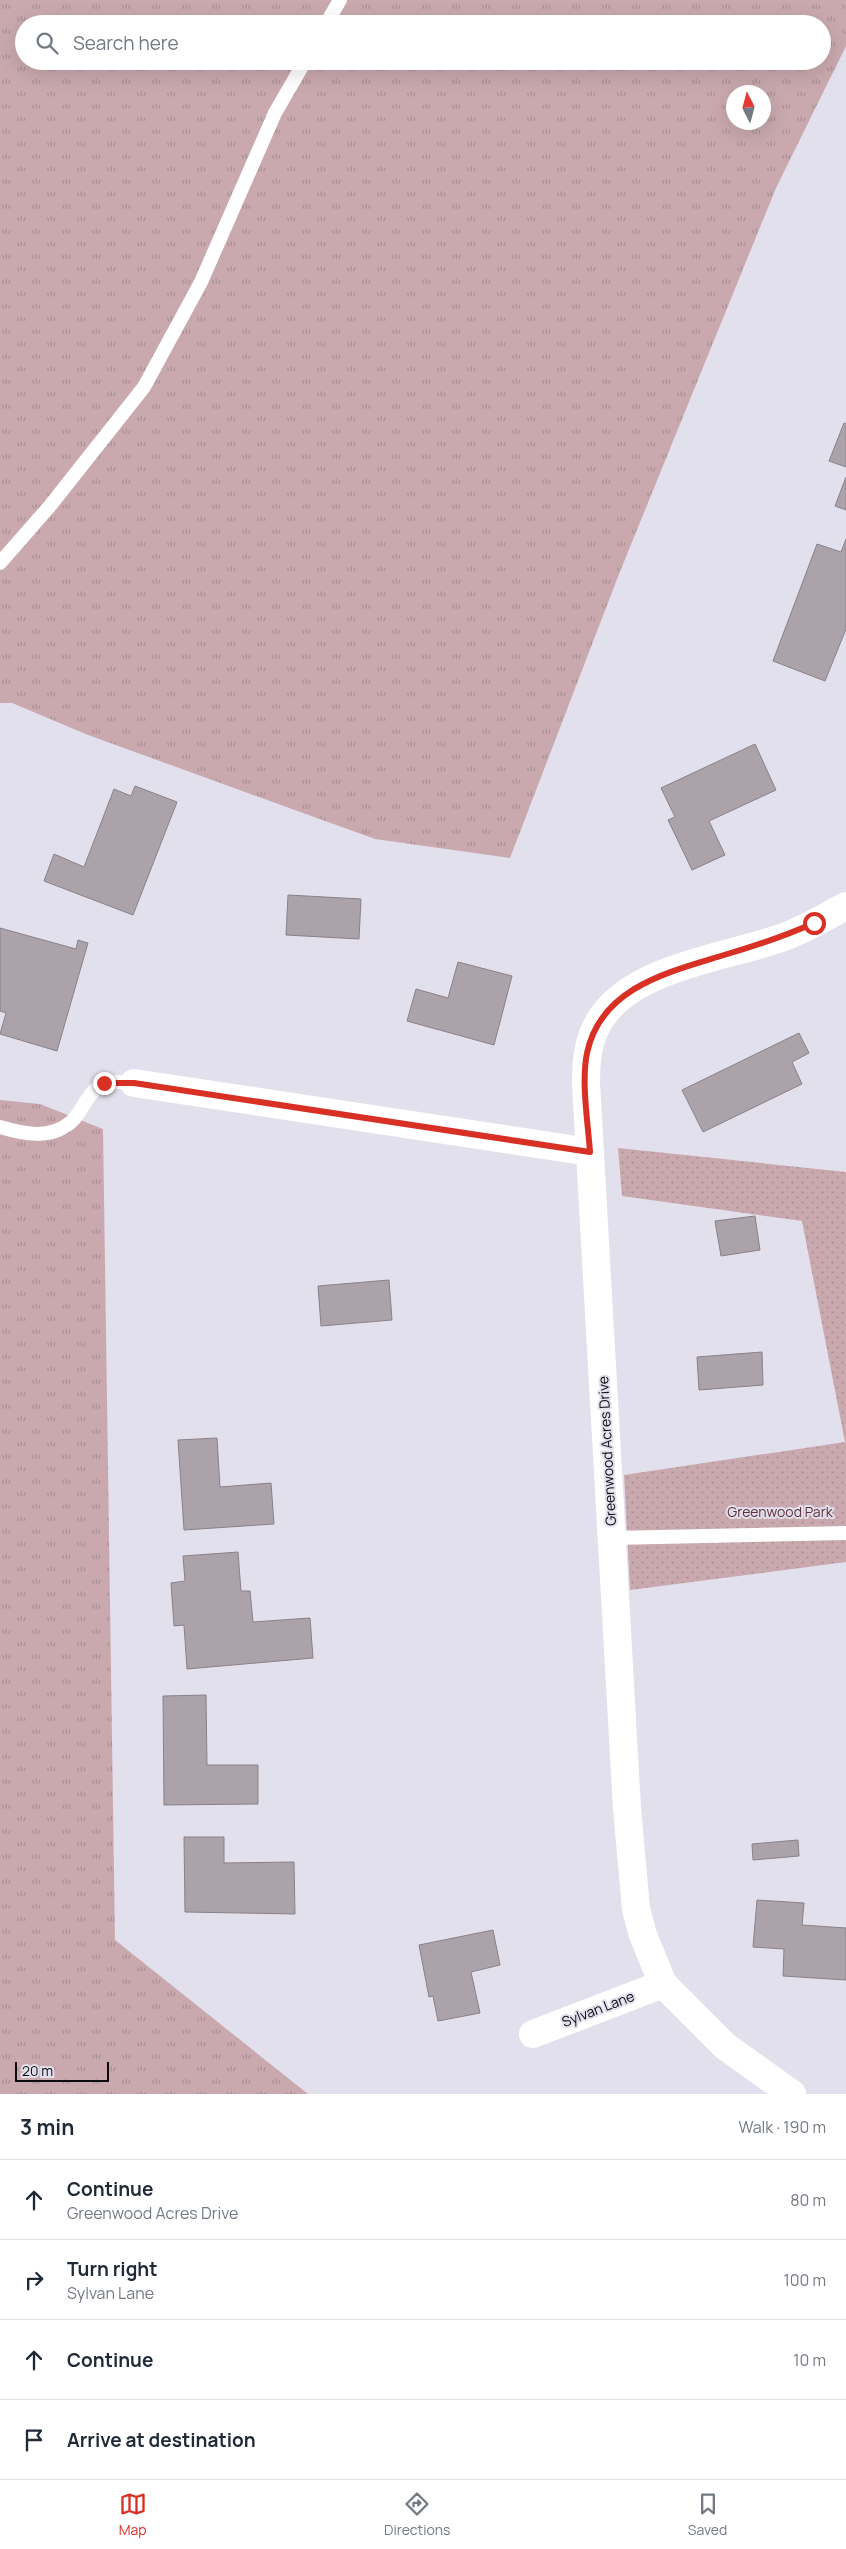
<!DOCTYPE html>
<html lang="en">
<head>
<meta charset="utf-8">
<style>
  :root { --surface:#fff; --page:#f6f6f7; --text:#1f2937; --muted:#747a83; --line:#e0e1e3; --accent:#d93025 }
  body { margin:0; font-family:Manrope,sans-serif; background:var(--page); color:var(--text) }
  .compass { position:absolute; left:726px; top:85px; width:45px; height:45px; border-radius:50%; background:var(--surface); box-shadow:0 5px 20px #0002; rotate:354deg }
  .scale { position:absolute; left:15px; bottom:12px; width:94px; box-sizing:border-box; padding-left:5px; border:2px solid #0c0b0f; border-top:0; font-size:14px; line-height:18px; white-space:nowrap; color:#0c0b0f; -webkit-text-stroke:4px #e3e0ed; paint-order:stroke }
  .stop { position:absolute; width:15px; height:15px; margin:-11px; border:4px solid #d93025; border-radius:50%; background:#fff }
  .stop.end { background:#d93025; border-color:#fff; box-shadow:0 1px 5px #0008 }
  .list { margin:0; padding:0; list-style:none }
  h2 { display:flex; justify-content:space-between; align-items:center; height:65px; margin:0; padding:0 20px; font-size:21px }
  h2 small { font-size:16px; font-weight:400; color:var(--muted) }
  .list li { display:grid; grid-template-columns:32px 1fr auto; gap:15px; align-items:center; box-sizing:border-box; height:80px; padding:0 20px; border-top:1px solid var(--line) }
  .list b { display:block; font-size:19px; white-space:nowrap }
  .list p { margin:0; font-size:16px; white-space:nowrap; color:var(--muted) }
  .list em { font-size:16px; font-style:normal; color:var(--muted) }
  .icon { flex:none; width:28px; height:28px; fill:none; stroke:currentColor; stroke-width:2; stroke-linecap:round; stroke-linejoin:round }
  .map { position:relative; flex:none; width:846px; height:2094px; overflow:hidden }
  .search { position:absolute; background:var(--surface); box-shadow:0 5px 20px #0002; left:15px; right:15px; top:15px; height:55px; display:flex; align-items:center; gap:12px; box-sizing:border-box; padding:0 18px; border-radius:28px; color:var(--muted); font-size:19px }
  .sheet { height:385px; background:var(--surface) }
  nav { display:flex; justify-content:space-around; align-items:center; box-sizing:border-box; height:70px; border-top:1px solid var(--line); background:var(--surface); font-size:14px; color:var(--muted) }
  nav a { display:grid; justify-items:center; gap:2px }
  nav .on { color:var(--accent) }
  .map>svg:first-child { display:block }
  .grass { fill:url(#grass-tufts); fill-rule:evenodd }
  .park { fill:url(#park-dots) }
  .building { fill:#aca2aa; stroke:#8a8088 }
  .lines { fill:none; stroke-linecap:round; stroke-linejoin:round }
  .service { stroke:#fff; stroke-width:14 }
  .minor { stroke:#fff; stroke-width:28 }
  .route { stroke:#d93025; stroke-width:6 }
  .labels { text-anchor:middle; stroke-width:4; stroke-linejoin:round; paint-order:stroke }
  .street-label { font-size:14px; fill:#0c0b0f; stroke:#e3e0ed }
  .park-label { font-size:14px; fill:#612f3a; stroke:#e3e0ed }
</style>
</head>
<body>
<div class="map">
<svg width="846" height="2094" viewBox="0 0 846 2094">
  <defs>
    <pattern id="grass-tufts" width="24" height="20" patternUnits="userSpaceOnUse" patternTransform="scale(1.25)"><rect width="24" height="20" fill="#c9a9ae"/><path d="M3 7l-1-3M5 7V3M7 7l1-3M15 17l-1-3M17 17v-4M19 17l1-3" fill="none" stroke="#ab9094"/></pattern>
    <pattern id="park-dots" width="8" height="8" patternUnits="userSpaceOnUse" patternTransform="scale(1.25)"><rect width="8" height="8" fill="#c9a9ae"/><path d="M2 2h.1M6 6h.1" fill="none" stroke="#ab9094" stroke-width="1.8" stroke-linecap="round"/></pattern>
  </defs>
  <rect width="100%" height="100%" fill="#e3e0ed"/>
  <path class="grass" d="M 0,0 L 846,0 L 846,46 L 776,188 L 619,574 L 510,858 L 375,839 L 88,735 L 12,703 L 0,703 ZM 24,24 L 822,24 L 822,61 L 24,61 ZM 734,92 L 764,92 L 764,122 L 734,122 Z
    M 0,1100 L 40,1104 L 103,1129 L 115,1940 L 308,2094 L 0,2094 Z"/>
  <path class="park" d="M 618,1148 L 846,1172 L 846,1562 L 630,1590 L 624,1475 L 845,1442 L 802,1221 L 622,1196 Z"/>
  <path class="building" d="M 844,423 L 846,424 L 846,467 L 829,461 Z
    M 846,477 L 846,510 L 835,506 Z
    M 846,539 L 846,629 L 825,681 L 773,661 L 817,544 L 841,552 Z
    M 755,744 L 776,790 L 709,821 L 725,855 L 692,870 L 668,820 L 675,817 L 661,788 Z
    M 135,786 L 177,802 L 133,915 L 44,881 L 54,854 L 84,867 L 114,789 L 131,796 Z
    M 288,895 L 361,899 L 359,939 L 286,935 Z
    M 0,928 L 76,949 L 78,940 L 88,943 L 57,1051 L 0,1034 L 6,1013 L 0,1011 Z
    M 458,962 L 512,976 L 494,1045 L 407,1021 L 416,989 L 448,998 Z
    M 799,1033 L 809,1053 L 792,1062 L 802,1084 L 703,1132 L 682,1090 Z
    M 755,1216 L 760,1250 L 721,1256 L 715,1221 Z
    M 389,1280 L 392,1320 L 321,1326 L 318,1286 Z
    M 762,1352 L 763,1385 L 699,1390 L 697,1357 Z
    M 217,1438 L 220,1487 L 271,1483 L 274,1524 L 184,1530 L 178,1440 Z
    M 238,1552 L 241,1591 L 250,1591 L 253,1622 L 310,1618 L 313,1658 L 187,1669 L 184,1625 L 174,1626 L 171,1583 L 185,1581 L 183,1556 Z
    M 206,1695 L 207,1765 L 258,1765 L 258,1804 L 164,1805 L 163,1696 Z
    M 184,1837 L 224,1837 L 224,1863 L 294,1862 L 295,1914 L 185,1912 Z
    M 798,1840 L 799,1856 L 753,1860 L 752,1844 Z
    M 757,1900 L 804,1903 L 802,1925 L 846,1928 L 846,1980 L 783,1976 L 784,1949 L 753,1947 Z
    M 493,1930 L 500,1965 L 471,1972 L 480,2013 L 438,2021 L 433,1996 L 429,1997 L 419,1945 Z"/>
  <g class="lines">
    <path class="service" d="M 326,24 L 340,0
      M 0,563 L 49,507 L 144,387 L 201,282 L 275,113 L 305,61
      M 0,1127 C 23,1134 50,1140 71,1122 C 83,1112 86,1093 103,1084 C 111,1080 126,1083 134,1083
      M 612,1538 L 846,1533"/>
    <path class="minor" d="M 134,1083 L 590,1152
      M 533,2034 L 663,1984
      M 792,2094 L 725,2046 L 663,1984 L 643,1935 L 636,1909 L 627,1808 L 586,1083 C 586,1060 588,1037 602,1017 C 636,967 727,957 781,938 C 804,930 825,917 846,906"/>
  </g>
  <g class="lines">
    <path class="route" d="M 104,1083 L 134,1083 L 590,1152 C 588,1123 581,1082 587,1053 C 601,987 669,972 724,955 C 755,946 785,936 814,923"/>
  </g>
  <g class="labels">
    <g class="street-label">
      <text transform="translate(607 1451) rotate(-93)" y="5">Greenwood Acres Drive</text>
      <text transform="translate(598 2009) rotate(-21)" y="5">Sylvan Lane</text>
    </g>
    <g class="park-label">
      <text x="780" y="1517">Greenwood Park</text>
    </g>
  </g>
</svg>
<svg class="compass" viewBox="-18 -18 36 36"><path d="M0-13l5 13h-10z" fill="#e53935"/><path d="M0 13l5-13h-10z" fill="#747a83"/></svg>
<div class="scale">20 m</div>
<div class="stop" style="left:814px;top:923px"></div>
<div class="stop end" style="left:104px;top:1083px"></div>
<div class="search"><svg class="icon" aria-label="search" viewBox="0 0 24 24"><circle cx="10" cy="10" r="6"/><path d="M15 15l6 6"/></svg>Search here</div>
</div>
<section class="sheet">
<h2>3 min<small>Walk · 190 m</small></h2>
<ul class="list">
<li><svg class="icon" aria-label="ahead" viewBox="0 0 24 24"><path d="M12 20V5M6 11l6-6 6 6"/></svg><div><b>Continue</b><p>Greenwood Acres Drive</p></div><em>80 m</em></li>
<li><svg class="icon" aria-label="right" viewBox="0 0 24 24"><path d="M7 20v-9h11M14 6l5 5-5 5"/></svg><div><b>Turn right</b><p>Sylvan Lane</p></div><em>100 m</em></li>
<li><svg class="icon" aria-label="ahead" viewBox="0 0 24 24"><path d="M12 20V5M6 11l6-6 6 6"/></svg><div><b>Continue</b></div><em>10 m</em></li>
<li><svg class="icon" aria-label="arrive" viewBox="0 0 24 24"><path d="M6 21V4h12l-3 4 3 4H6"/></svg><div><b>Arrive at destination</b></div></li>
</ul>
</section>
<nav>
<a class="on"><svg class="icon" aria-label="map" viewBox="0 0 24 24"><path d="M3 6l6-2 6 2 6-2v14l-6 2-6-2-6 2zM9 4v14M15 6v14"/></svg>Map</a>
<a><svg class="icon" aria-label="directions" viewBox="0 0 24 24"><path d="M12 3l9 9-9 9-9-9zM9 14v-3h6M13 9l2 2-2 2"/></svg>Directions</a>
<a><svg class="icon" aria-label="saved" viewBox="0 0 24 24"><path d="M7 4h10v16l-5-4-5 4z"/></svg>Saved</a>
</nav>
</body>
</html>
